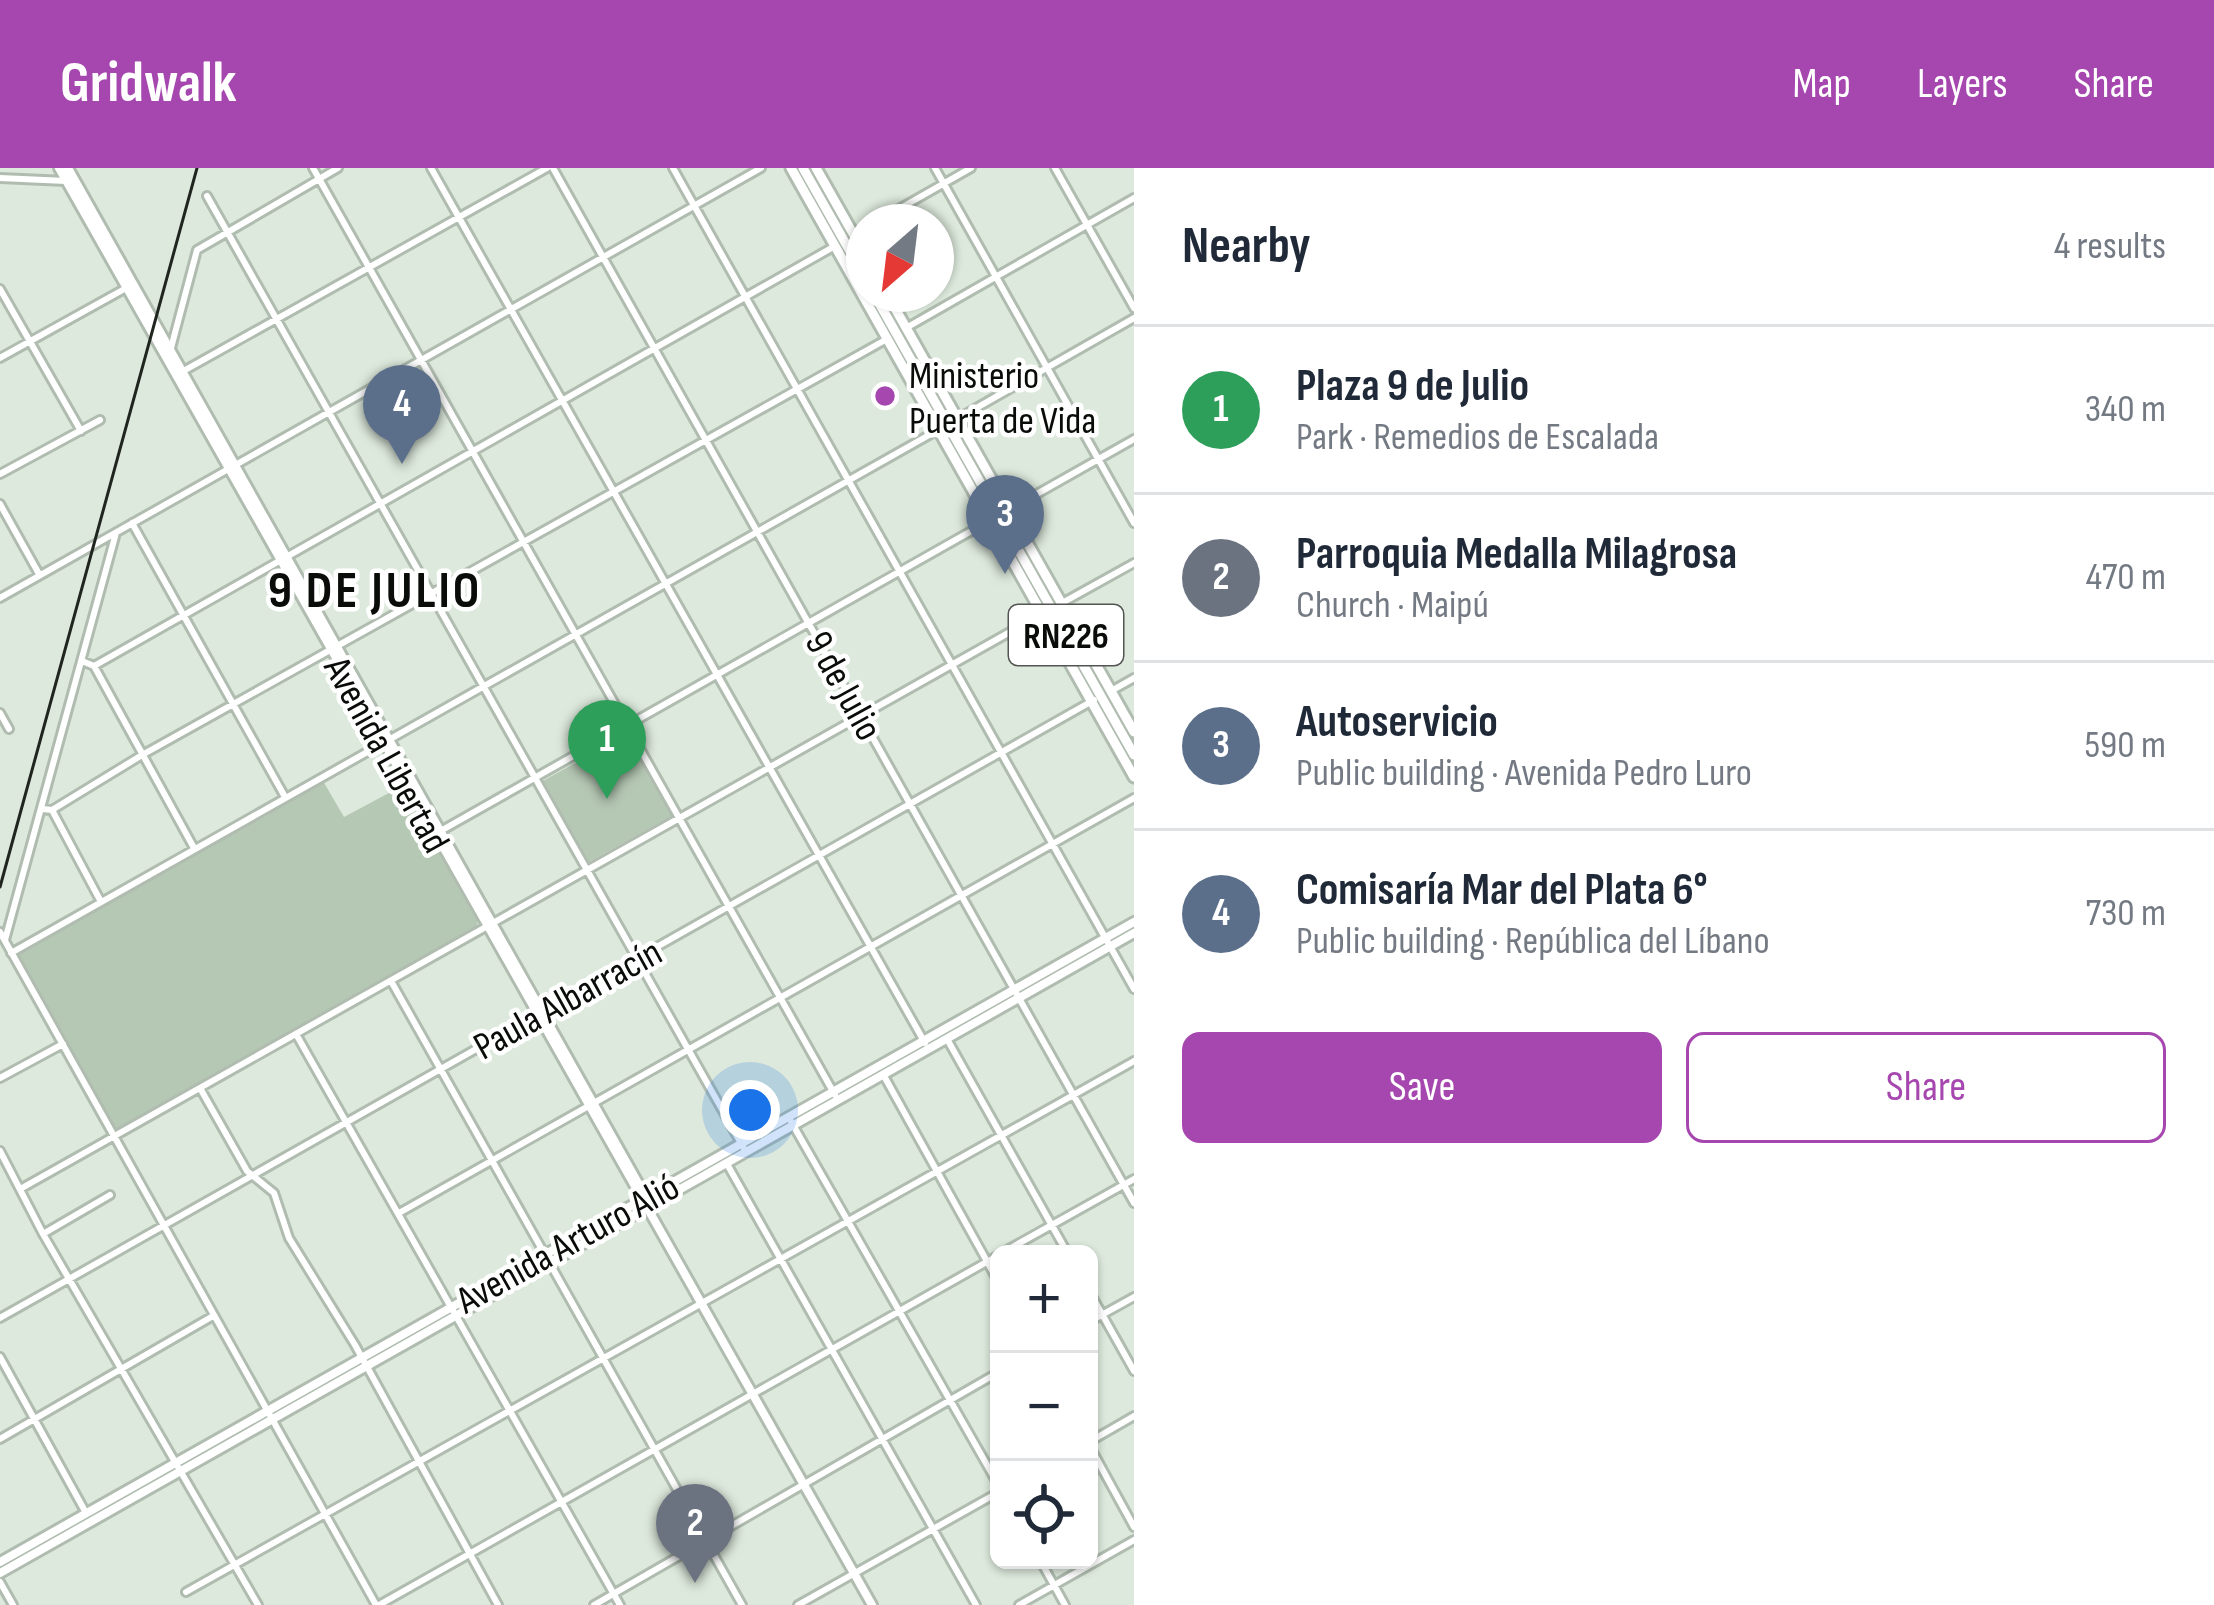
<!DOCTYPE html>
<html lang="en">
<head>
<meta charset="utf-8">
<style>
  :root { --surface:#fff; --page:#f6f6f7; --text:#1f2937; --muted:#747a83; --line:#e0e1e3; --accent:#a647af }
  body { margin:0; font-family:"Sofia Sans Condensed",sans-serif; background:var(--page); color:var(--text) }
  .controls { position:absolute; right:36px; bottom:36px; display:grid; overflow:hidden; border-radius:18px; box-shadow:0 3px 9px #0004 }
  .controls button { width:108px; height:108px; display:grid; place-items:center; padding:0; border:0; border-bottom:3px solid var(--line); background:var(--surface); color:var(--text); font:60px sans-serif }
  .compass { position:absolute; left:846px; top:36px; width:108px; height:108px; border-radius:50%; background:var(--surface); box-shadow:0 3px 9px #0004; rotate:208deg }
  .you { position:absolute; left:750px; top:942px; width:42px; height:42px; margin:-30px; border:9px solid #fff; border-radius:50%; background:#1a73e8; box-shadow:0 0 0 18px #1a73e833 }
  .badge { display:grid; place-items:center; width:78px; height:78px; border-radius:50%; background:var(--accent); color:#fff; font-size:39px; font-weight:700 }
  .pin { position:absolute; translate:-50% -99px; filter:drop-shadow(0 3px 6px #0008) }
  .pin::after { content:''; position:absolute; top:63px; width:42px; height:36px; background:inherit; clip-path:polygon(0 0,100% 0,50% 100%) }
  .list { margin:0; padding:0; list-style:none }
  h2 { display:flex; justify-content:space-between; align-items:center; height:156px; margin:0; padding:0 48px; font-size:51px }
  h2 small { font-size:39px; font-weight:400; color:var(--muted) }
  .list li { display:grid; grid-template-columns:78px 1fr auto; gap:36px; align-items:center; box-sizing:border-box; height:168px; padding:0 48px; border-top:3px solid var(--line) }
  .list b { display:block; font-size:45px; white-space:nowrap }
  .list p { margin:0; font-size:39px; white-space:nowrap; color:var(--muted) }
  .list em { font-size:39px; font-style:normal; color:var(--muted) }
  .actions { display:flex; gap:24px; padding:36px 48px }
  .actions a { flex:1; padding:27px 0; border:3px solid var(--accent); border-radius:18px; text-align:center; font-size:42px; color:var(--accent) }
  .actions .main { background:var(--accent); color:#fff }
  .icon { flex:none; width:66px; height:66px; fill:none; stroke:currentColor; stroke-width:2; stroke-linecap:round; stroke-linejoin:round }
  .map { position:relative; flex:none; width:1134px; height:1437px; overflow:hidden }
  header { display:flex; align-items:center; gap:72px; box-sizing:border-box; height:168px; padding:0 60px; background:var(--accent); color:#fff }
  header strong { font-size:57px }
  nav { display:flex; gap:66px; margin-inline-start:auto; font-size:42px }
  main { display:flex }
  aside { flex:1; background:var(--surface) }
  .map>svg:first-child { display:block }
  .green { fill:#b5c8b4 }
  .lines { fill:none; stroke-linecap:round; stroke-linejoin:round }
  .minor-casing { stroke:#b0bcb0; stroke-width:12 }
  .secondary-casing { stroke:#b0bcb0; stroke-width:14 }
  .trunk-casing { stroke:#b0bcb0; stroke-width:15 }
  .minor { stroke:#fff; stroke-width:6 }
  .secondary { stroke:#fff; stroke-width:8 }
  .trunk { stroke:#fff; stroke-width:9 }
  .rail { stroke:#212520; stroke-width:3 }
  .poi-dot { fill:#a647af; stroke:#fff; stroke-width:4.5 }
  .labels { text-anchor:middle; stroke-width:9; stroke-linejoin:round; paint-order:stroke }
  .shield { fill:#fff; stroke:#535552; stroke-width:3 }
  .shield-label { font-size:36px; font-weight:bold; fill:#090c08 }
  .poi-label { font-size:39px; fill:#090c08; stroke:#fff; text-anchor:start }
  .street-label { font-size:39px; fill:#090c08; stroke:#fff }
  .district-label { font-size:51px; font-weight:bold; letter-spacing:3px; fill:#090c08; stroke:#fff }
</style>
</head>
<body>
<header>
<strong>Gridwalk</strong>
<nav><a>Map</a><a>Layers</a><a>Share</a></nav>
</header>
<main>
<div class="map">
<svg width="1134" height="1437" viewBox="0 0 1134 1437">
  <rect width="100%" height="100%" fill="#dde9dc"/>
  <path class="green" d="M 627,566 L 673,647 L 587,695 L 541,614 Z
    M 323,613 L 344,649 L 402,618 L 478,751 L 477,759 L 116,962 L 18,787 Z"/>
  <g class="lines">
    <defs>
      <path id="minor" d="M 313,0 L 835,927
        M 431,0 L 925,875
        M 553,0 L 1134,1035
        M 673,0 L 1134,821
        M 935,0 L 1134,355
        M 1055,0 L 1134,140
        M 0,10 L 66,13
        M 207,28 L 746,984
        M 876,54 L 971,0
        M 0,121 L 81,263
        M 906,160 L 1134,30
        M 171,180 L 197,82 L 338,0
        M 0,190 L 128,119
        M 178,206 L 547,0
        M 957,251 L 1134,150
        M 0,306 L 100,252
        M 0,336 L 39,406
        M 132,355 L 285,629
        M 0,430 L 761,0
        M 1062,435 L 1134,395
        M 82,493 L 94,498 L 194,680
        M 94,498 L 835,78
        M 1111,523 L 1134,510
        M 0,545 L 9,561
        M 43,641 L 52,642 L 142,587 L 887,171
        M 52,642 L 100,732
        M 437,665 L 1134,271
        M 0,764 L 376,1437
        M 5,772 L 116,365
        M 11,785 L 938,262
        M 391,813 L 742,1437
        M 296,866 L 620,1437
        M 947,871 L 1068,1086
        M 884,908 L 999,1115
        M 0,910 L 63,876
        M 200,920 L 247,1003 L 274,1025 L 289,1070 L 355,1177 L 498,1437
        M 789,950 L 999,1318
        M 0,983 L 43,1066 L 258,1437
        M 727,996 L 976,1437
        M 22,1020 L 1042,446
        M 399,1045 L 1134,630
        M 43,1066 L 110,1027
        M 1000,1086 L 1134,1011
        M 1089,1123 L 1134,1203
        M 0,1150 L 1094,532
        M 1089,1154 L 1134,1129
        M 0,1189 L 86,1345
        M 0,1271 L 213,1148
        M 1089,1274 L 1134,1248
        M 1089,1277 L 1134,1359
        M 1040,1392 L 1065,1437
        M 0,1414 L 13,1437
        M 186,1424 L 1134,893
        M 379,1437 L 999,1087
        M 594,1437 L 999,1204
        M 798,1437 L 999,1324
        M 1019,1437 L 1134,1372"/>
      <path id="secondary" d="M 59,0 L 872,1437
        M 68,0 L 647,1031
        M 0,1394 L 1134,754
        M 0,1405 L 1134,765"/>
      <path id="trunk" d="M 791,0 L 1134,609
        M 803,0 L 864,108
        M 816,0 L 864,85
        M 874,126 L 1134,587
        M 887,126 L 1134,564"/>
    </defs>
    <use href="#minor" class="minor-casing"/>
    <use href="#secondary" class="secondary-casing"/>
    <use href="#trunk" class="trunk-casing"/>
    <use href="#minor" class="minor"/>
    <use href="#secondary" class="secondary"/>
    <use href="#trunk" class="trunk"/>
    <path class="rail" d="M 0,719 L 197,0"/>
  </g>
  <circle class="poi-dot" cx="885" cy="228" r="12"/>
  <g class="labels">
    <rect class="shield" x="1009" y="437" width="114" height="60" rx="9"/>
    <g class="shield-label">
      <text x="1066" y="480">RN226</text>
    </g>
    <g class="poi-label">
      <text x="909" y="220">Ministerio<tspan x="909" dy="45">Puerta de Vida</tspan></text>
    </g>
    <g class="street-label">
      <text transform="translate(845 517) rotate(61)" y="14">9 de Julio</text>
      <text transform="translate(388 586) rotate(61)" y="14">Avenida Libertad</text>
      <text transform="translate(567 830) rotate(-29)" y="14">Paula Albarracín</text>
      <text transform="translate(567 1074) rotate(-29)" y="14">Avenida Arturo Alió</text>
    </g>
    <g class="district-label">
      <text x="375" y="439">9 DE JULIO</text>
    </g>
  </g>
</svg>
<div class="controls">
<button>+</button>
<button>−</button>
<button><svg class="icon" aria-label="locate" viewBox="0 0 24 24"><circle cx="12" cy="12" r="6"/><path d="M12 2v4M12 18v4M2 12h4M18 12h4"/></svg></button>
</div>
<svg class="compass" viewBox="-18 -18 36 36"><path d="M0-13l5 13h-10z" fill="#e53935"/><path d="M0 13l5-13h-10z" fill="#747a83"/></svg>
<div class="you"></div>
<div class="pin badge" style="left:607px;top:631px;background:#2e9e5b">1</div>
<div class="pin badge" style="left:695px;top:1415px;background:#6b7280">2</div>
<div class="pin badge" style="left:1005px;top:406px;background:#5c6f8a">3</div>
<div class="pin badge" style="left:402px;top:296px;background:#5c6f8a">4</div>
</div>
<aside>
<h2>Nearby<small>4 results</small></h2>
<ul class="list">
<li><span class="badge" style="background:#2e9e5b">1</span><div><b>Plaza 9 de Julio</b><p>Park · Remedios de Escalada</p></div><em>340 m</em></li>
<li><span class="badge" style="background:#6b7280">2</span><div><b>Parroquia Medalla Milagrosa</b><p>Church · Maipú</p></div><em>470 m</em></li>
<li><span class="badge" style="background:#5c6f8a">3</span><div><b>Autoservicio</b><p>Public building · Avenida Pedro Luro</p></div><em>590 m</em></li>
<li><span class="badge" style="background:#5c6f8a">4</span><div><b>Comisaría Mar del Plata 6°</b><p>Public building · República del Líbano</p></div><em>730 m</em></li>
</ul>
<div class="actions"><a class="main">Save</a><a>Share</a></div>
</aside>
</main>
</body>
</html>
